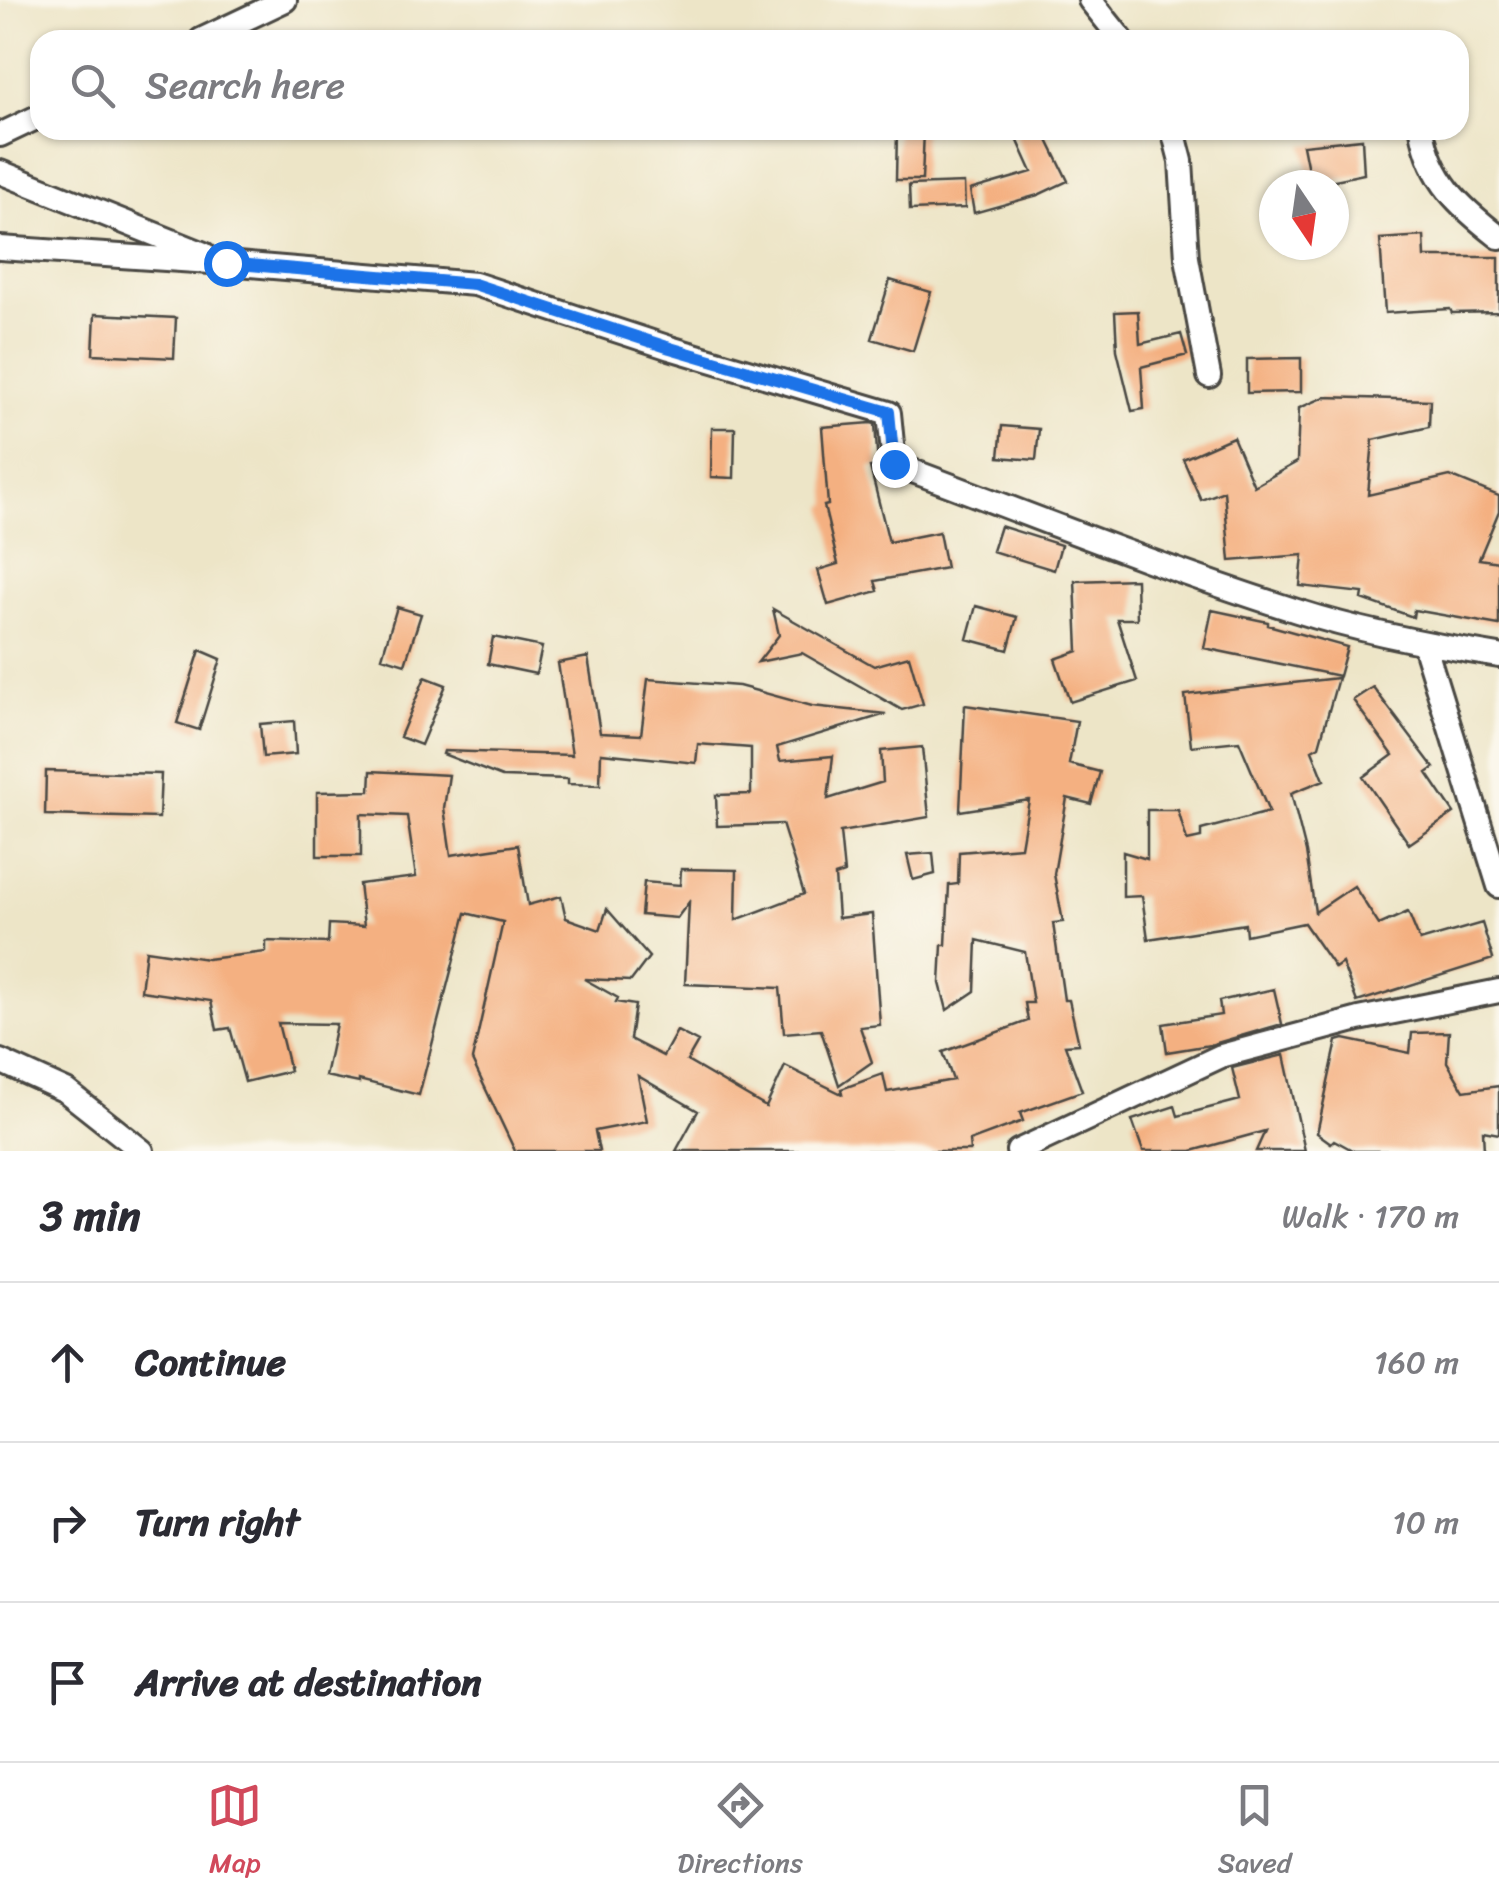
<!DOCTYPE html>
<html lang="en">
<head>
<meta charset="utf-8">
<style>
  :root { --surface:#fff; --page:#f7f7f7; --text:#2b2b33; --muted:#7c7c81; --line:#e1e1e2; --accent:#d1495b }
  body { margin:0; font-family:Sriracha,sans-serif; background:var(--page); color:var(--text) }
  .compass { position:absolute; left:1259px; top:170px; width:90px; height:90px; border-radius:50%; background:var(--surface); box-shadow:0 2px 8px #0004; rotate:167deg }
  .stop { position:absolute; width:30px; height:30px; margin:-22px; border:8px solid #1a73e8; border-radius:50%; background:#fff }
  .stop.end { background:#1a73e8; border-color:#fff; box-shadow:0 2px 10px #0008 }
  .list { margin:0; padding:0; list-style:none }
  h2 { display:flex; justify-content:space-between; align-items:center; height:130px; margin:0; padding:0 40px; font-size:42px }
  h2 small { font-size:32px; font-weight:400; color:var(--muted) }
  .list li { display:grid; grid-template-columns:65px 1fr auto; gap:30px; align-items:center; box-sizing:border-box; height:160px; padding:0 40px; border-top:2px solid var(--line) }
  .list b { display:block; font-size:38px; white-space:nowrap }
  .list em { font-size:32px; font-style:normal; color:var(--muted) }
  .icon { flex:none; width:55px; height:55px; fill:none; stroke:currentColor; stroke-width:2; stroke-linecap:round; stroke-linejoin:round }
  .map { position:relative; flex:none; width:1499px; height:1151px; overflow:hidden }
  .search { position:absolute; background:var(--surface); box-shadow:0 2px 8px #0004; left:30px; right:30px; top:30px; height:110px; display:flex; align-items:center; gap:25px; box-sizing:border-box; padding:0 35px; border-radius:30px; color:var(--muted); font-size:38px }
  .sheet { height:610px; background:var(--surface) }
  nav { display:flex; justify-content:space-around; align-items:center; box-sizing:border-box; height:140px; border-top:2px solid var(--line); background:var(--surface); font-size:28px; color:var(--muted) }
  nav a { display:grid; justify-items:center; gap:5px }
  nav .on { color:var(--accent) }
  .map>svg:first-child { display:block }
  .building { fill:#f4b081 }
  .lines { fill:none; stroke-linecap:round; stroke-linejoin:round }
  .minor-casing { stroke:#484742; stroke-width:28 }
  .minor { stroke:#fff; stroke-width:22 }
  .route { stroke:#1a73e8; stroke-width:12 }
</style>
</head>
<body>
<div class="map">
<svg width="1499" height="1151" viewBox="0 0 1499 1151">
  <rect width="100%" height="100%" fill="#fbf7ec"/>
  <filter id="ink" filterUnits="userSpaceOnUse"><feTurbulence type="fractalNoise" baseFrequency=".01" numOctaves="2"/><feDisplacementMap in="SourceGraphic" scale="20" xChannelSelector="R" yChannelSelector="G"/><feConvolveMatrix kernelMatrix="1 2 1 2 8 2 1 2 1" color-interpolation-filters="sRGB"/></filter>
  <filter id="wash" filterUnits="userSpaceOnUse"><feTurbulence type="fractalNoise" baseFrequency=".0048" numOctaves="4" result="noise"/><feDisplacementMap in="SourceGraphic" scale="40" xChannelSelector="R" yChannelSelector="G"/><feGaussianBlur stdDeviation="2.25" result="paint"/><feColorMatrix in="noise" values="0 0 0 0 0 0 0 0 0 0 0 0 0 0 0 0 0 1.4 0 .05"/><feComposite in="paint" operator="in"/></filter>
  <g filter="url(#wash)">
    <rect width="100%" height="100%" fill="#ede5c7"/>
    <g id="blocks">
      <path class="building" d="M 897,130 L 924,130 L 922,180 L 896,180 Z
        M 1013,130 L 1043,130 L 1068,181 L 1038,195 L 974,213 L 970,190 L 1032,172 Z
        M 1362,139 L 1364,174 L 1311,185 L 1303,145 Z
        M 964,183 L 965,208 L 910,210 L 909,185 Z
        M 1424,236 L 1425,257 L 1499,257 L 1499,312 L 1452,313 L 1450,309 L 1385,313 L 1380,239 Z
        M 890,280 L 931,292 L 913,351 L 872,339 Z
        M 1138,311 L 1140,344 L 1181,334 L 1187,355 L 1141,367 L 1144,409 L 1132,411 L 1117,350 L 1115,312 Z
        M 95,314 L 176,318 L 174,358 L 93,354 Z
        M 1301,358 L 1301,392 L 1247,393 L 1247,359 Z
        M 1325,397 L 1430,400 L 1429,427 L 1373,440 L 1368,495 L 1450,476 L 1499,496 L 1499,511 L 1479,559 L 1499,562 L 1499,625 L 1414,610 L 1413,617 L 1362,599 L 1363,593 L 1300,586 L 1303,555 L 1230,561 L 1224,491 L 1201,500 L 1183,459 L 1233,437 L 1254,486 L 1297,462 L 1299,408 Z
        M 871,423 L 875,424 L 878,466 L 870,467 L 889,542 L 939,532 L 946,568 L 875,581 L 878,591 L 828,605 L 818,570 L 838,564 L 824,506 L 828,505 L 822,427 Z
        M 1002,426 L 1039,429 L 1036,460 L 999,457 Z
        M 712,428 L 735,428 L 734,478 L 711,477 Z
        M 1000,526 L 1061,545 L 1054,570 L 992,551 Z
        M 1136,579 L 1137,619 L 1117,619 L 1137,681 L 1070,702 L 1055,659 L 1078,651 L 1075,581 Z
        M 976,606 L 1017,617 L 1008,650 L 967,639 Z
        M 397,607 L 421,614 L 405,664 L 382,657 Z
        M 773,609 L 874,666 L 909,656 L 923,704 L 902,710 L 802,653 L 758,662 L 779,635 Z
        M 1212,610 L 1268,622 L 1268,625 L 1347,647 L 1339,676 L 1204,648 Z
        M 493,637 L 542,647 L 536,674 L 488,664 Z
        M 200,650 L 221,659 L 199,730 L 177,723 Z
        M 588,657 L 600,733 L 641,735 L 648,679 L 739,686 L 812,706 L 886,714 L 777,747 L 780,761 L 833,756 L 828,799 L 883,782 L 881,751 L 922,747 L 929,817 L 840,832 L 844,873 L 835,876 L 838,918 L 872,914 L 880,1025 L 860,1027 L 872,1062 L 839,1085 L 821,1030 L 784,1033 L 780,988 L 685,984 L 689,902 L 677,918 L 641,915 L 644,882 L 680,885 L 681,869 L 737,870 L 736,920 L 804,894 L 782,824 L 717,826 L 716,795 L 751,794 L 751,748 L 698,744 L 696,763 L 601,753 L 600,785 L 568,784 L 568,779 L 502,777 L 443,754 L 444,751 L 572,755 L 558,663 Z
        M 425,677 L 446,685 L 421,745 L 400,737 Z
        M 1338,678 L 1319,746 L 1312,750 L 1324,780 L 1291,793 L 1306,852 L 1315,912 L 1354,886 L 1379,925 L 1408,912 L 1420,941 L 1482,923 L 1493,959 L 1357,1002 L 1342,963 L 1335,968 L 1304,923 L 1246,935 L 1245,924 L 1148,939 L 1142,896 L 1123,897 L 1123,852 L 1147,859 L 1147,810 L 1178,810 L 1187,841 L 1201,838 L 1201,830 L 1269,812 L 1239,741 L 1191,746 L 1185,695 Z
        M 1373,687 L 1434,768 L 1427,773 L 1454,813 L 1409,844 L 1363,777 L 1393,755 L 1353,700 Z
        M 965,705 L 1077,721 L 1069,764 L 1100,772 L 1091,804 L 1067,798 L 1054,874 L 1063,922 L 1053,923 L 1064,1000 L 1069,1000 L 1079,1044 L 1065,1045 L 1082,1091 L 1020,1113 L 1023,1121 L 969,1141 L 970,1151 L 676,1151 L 698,1111 L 638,1076 L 647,1121 L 595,1131 L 599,1151 L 515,1151 L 472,1060 L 503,922 L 466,913 L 419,1095 L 359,1080 L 359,1083 L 325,1076 L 336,1024 L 278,1023 L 290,1071 L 245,1082 L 230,1028 L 217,1030 L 211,1001 L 141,991 L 146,950 L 207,959 L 266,952 L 266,941 L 328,943 L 329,924 L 364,926 L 359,884 L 416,877 L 407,816 L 361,814 L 361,856 L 317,856 L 317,792 L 370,791 L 371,771 L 449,775 L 444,808 L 451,855 L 518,845 L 528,905 L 561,896 L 566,918 L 600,930 L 607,909 L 649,957 L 631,981 L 584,979 L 618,998 L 616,1002 L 635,1005 L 630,1039 L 663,1056 L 677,1031 L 698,1042 L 687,1061 L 766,1107 L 785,1066 L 842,1094 L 841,1089 L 883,1074 L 887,1092 L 953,1080 L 943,1052 L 1028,1021 L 1025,1003 L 1033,1003 L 1025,952 L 977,940 L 975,991 L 947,1010 L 940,983 L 942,945 L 946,945 L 949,885 L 958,884 L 959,852 L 1021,847 L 1029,800 L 960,811 Z
        M 294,721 L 296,754 L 263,757 L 260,724 Z
        M 46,771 L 161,774 L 159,818 L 45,815 Z
        M 933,853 L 935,874 L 913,880 L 907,855 Z
        M 1274,989 L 1282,1024 L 1210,1045 L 1167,1052 L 1163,1024 L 1221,1015 L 1219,1001 Z
        M 1449,1032 L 1447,1062 L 1464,1091 L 1499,1086 L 1499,1134 L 1483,1131 L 1484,1151 L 1354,1151 L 1334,1140 L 1331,1143 L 1317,1133 L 1337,1041 L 1344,1039 L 1410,1053 L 1412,1033 Z
        M 1284,1055 L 1305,1151 L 1256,1151 L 1265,1131 L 1192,1151 L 1143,1151 L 1132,1120 L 1175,1106 L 1178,1116 L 1240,1100 L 1232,1068 Z"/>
    </g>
  </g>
  <g filter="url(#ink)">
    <use href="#blocks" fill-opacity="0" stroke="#484742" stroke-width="2.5"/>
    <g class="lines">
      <defs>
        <path id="minor" d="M 1090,0 L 1122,40
          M 201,40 L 285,0
          M 1173,130 L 1181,161 L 1187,258 L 1209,376
          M 1422,130 C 1431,181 1459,206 1499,237
          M 0,135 L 40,116
          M 0,172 L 204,254
          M 0,248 L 226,263 L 475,284 L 670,348 L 889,413 L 894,464 C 1028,514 1161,568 1297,611 C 1362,632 1431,645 1499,656
          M 1424,644 L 1499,886
          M 0,1061 L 66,1091 L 142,1151
          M 1018,1151 L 1221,1056 L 1359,1019 L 1499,991"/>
      </defs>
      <use href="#minor" class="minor-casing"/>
      <use href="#minor" class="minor"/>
    </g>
  </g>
  <g class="lines" filter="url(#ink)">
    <path class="route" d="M 226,263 L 474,284 L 670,348 L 889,412 L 894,464"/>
  </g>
</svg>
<svg class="compass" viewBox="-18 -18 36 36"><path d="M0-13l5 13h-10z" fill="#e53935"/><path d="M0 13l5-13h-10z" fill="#7c7c81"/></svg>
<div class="stop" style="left:226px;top:263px"></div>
<div class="stop end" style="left:894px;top:464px"></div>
<div class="search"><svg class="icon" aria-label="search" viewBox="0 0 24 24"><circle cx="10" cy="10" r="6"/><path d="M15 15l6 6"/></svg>Search here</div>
</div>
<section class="sheet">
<h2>3 min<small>Walk · 170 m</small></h2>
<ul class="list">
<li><svg class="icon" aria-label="ahead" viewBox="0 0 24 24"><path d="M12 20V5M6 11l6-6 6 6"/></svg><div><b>Continue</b></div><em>160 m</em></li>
<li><svg class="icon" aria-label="right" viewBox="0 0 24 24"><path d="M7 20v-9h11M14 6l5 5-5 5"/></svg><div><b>Turn right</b></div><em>10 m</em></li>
<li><svg class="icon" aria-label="arrive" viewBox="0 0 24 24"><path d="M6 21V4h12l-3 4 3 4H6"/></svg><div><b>Arrive at destination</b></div></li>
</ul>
</section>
<nav>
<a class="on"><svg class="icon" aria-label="map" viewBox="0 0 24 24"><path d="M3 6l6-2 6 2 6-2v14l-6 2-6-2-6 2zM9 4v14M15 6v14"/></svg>Map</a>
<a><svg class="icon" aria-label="directions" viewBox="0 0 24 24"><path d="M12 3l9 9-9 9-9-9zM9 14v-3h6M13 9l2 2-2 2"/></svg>Directions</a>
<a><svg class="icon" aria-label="saved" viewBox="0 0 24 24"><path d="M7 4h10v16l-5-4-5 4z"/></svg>Saved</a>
</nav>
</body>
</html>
